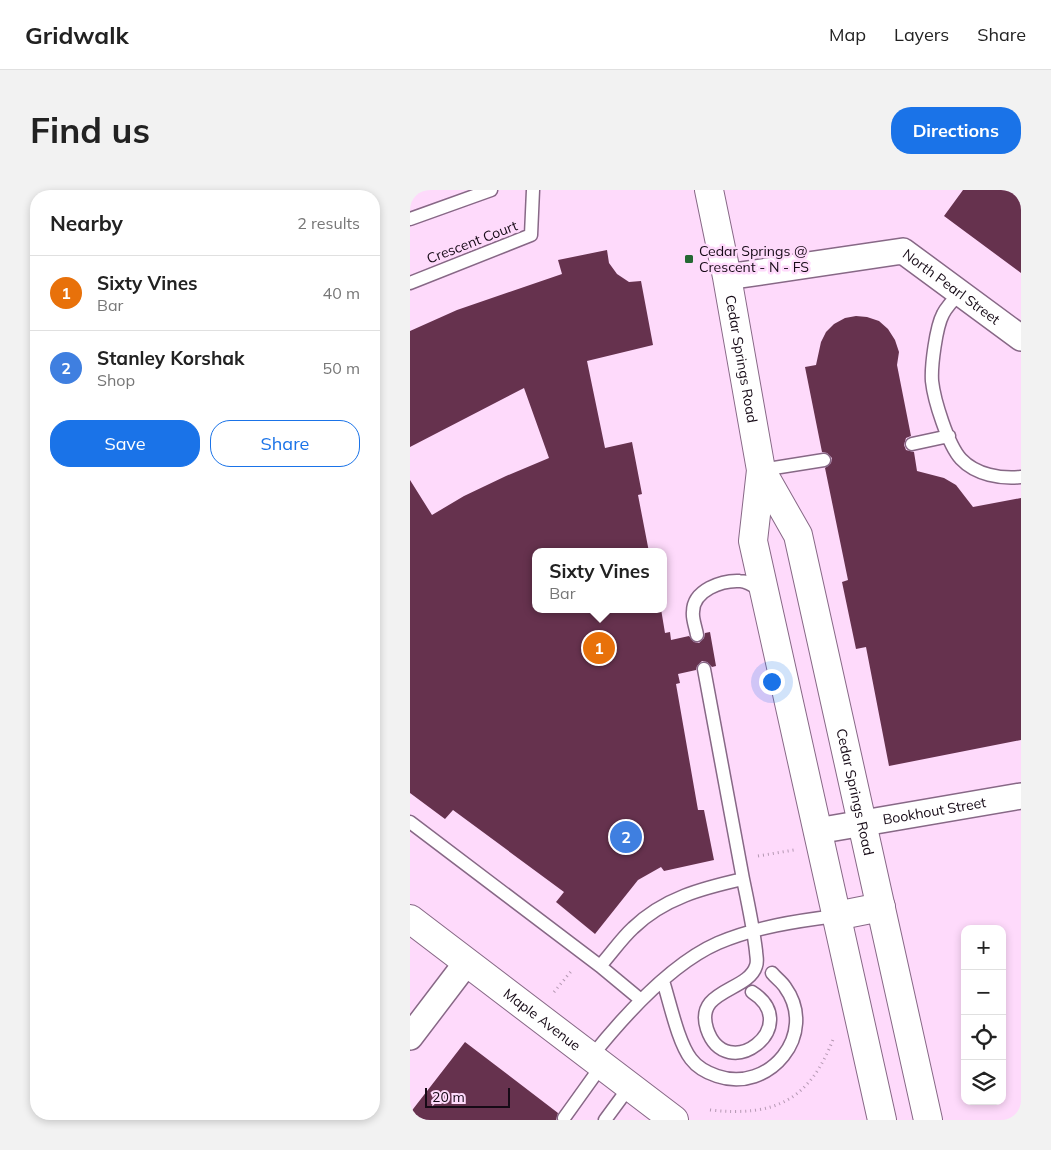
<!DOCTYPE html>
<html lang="en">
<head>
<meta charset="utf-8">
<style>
  :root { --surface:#fff; --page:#f2f2f2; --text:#222; --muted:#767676; --line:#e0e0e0; --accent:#1a73e8 }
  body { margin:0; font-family:Mulish,sans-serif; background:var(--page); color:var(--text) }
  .controls { position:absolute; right:15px; bottom:15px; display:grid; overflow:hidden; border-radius:10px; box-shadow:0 2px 8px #0003 }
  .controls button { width:45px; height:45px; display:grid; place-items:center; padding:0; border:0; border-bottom:1px solid var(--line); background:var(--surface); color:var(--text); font:25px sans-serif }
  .scale { position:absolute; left:15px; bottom:12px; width:85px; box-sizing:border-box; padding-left:5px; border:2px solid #160a16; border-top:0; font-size:14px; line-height:18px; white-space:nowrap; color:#160a16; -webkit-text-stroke:4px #fedafb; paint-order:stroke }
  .you { position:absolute; left:361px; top:491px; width:18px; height:18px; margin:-12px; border:4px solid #fff; border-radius:50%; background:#1a73e8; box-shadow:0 0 0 8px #1a73e833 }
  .badge { display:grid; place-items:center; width:32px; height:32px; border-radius:50%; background:var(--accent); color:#fff; font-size:16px; font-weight:700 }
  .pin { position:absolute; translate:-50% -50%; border:2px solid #fff; box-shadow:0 1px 5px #0006 }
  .popup { position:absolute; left:122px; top:358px; width:135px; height:65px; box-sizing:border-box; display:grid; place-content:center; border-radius:10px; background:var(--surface); filter:drop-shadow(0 1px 4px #0005); font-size:16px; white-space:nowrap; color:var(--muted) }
  .popup b { font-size:19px; color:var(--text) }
  .popup::after { content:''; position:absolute; left:50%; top:100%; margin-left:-10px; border:10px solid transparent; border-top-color:var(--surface) }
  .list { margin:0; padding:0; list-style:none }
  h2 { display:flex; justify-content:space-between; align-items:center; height:65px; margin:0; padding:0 20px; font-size:21px }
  h2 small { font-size:16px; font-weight:400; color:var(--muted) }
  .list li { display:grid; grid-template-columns:32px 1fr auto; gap:15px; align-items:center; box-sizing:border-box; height:75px; padding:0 20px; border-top:1px solid var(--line) }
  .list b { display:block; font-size:19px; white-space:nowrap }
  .list p { margin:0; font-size:16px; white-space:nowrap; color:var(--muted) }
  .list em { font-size:16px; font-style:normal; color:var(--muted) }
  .actions { display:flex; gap:10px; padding:15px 20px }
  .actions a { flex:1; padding:11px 0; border:1px solid var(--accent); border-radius:20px; text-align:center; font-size:18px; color:var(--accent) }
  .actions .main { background:var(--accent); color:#fff }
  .icon { flex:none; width:28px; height:28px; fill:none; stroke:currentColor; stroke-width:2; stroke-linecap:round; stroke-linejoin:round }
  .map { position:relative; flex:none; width:611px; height:930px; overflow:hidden; border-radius:20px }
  header { display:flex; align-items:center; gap:30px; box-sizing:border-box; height:70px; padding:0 25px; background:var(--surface); border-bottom:1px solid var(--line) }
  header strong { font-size:24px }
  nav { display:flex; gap:28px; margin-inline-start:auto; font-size:18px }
  .intro { display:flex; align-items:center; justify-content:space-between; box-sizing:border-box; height:120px; padding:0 30px }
  h1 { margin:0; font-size:35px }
  .button { padding:12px 22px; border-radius:20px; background:var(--accent); color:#fff; font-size:18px; font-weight:700 }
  main { display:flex; gap:30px; padding:0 30px }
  aside { flex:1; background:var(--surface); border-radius:20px; box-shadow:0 2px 8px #0003 }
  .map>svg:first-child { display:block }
  .building { fill:#66324e }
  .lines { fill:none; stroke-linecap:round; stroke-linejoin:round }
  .service-casing { stroke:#876886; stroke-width:15 }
  .minor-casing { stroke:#876886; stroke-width:28 }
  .secondary-casing { stroke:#876886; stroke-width:30 }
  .path { stroke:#b599b3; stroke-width:3; stroke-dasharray:1 4; stroke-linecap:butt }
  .service { stroke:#fff; stroke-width:12 }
  .minor { stroke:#fff; stroke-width:25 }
  .secondary { stroke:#fff; stroke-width:28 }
  .poi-dot { fill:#246833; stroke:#fedafb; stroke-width:2 }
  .labels { text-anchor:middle; stroke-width:5; stroke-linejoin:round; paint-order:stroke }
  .street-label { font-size:14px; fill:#160a16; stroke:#fedafb }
  .poi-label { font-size:14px; fill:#160a16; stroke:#fedafb; text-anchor:start }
</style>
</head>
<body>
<header>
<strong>Gridwalk</strong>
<nav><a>Map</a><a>Layers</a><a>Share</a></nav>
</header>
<div class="intro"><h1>Find us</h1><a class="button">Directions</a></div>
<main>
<aside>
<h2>Nearby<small>2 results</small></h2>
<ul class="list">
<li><span class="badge" style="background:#e8710a">1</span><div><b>Sixty Vines</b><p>Bar</p></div><em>40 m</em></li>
<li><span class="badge" style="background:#3f7fe0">2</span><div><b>Stanley Korshak</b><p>Shop</p></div><em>50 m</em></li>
</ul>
<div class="actions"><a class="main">Save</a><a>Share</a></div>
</aside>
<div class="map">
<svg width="611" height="930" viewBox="0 0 611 930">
  <rect width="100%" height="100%" fill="#fedafb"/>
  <path class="building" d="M 553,0 L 611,0 L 611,83 L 534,26 Z
    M 197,60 L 199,73 L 207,84 L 219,92 L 231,91 L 243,155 L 177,171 L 195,258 L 222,252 L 232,304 L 228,305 L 239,362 L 125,362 L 125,419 L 251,419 L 255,443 L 260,442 L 261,450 L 279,446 L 284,452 L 289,453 L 294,448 L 295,443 L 300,442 L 306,476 L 302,477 L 297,472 L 292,471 L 287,476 L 286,480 L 268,484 L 270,493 L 266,494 L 288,620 L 294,620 L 304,670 L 254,681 L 251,677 L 228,690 L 185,744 L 146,712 L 154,702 L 43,620 L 35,629 L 0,603 L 0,290 L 22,325 L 54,306 L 96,286 L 139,268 L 114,198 L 0,257 L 0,141 L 47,120 L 152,84 L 148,70 Z
    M 446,126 L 457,127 L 469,131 L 478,139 L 485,150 L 489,162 L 487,175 L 501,246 L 496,248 L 494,255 L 496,260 L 504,262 L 507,281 L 534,288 L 546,295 L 563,317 L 611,308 L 611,550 L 479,576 L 456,457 L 446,459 L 432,392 L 438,390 L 415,278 L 421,273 L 422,268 L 417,263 L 412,262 L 395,177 L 406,175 L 411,152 L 416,142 L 424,134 L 435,128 Z
    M 55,852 L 148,923 L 146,930 L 0,930 L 0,923 Z"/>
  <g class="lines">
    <defs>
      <path id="service" d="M 0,29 L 81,0
        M 0,93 L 121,45 L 123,0
        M 550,103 C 544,109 537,116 533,124 C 526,137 521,176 522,191 C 524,210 538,255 551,269 C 566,285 591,289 611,287
        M 502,254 L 539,246
        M 351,280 L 414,270
        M 287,445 C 286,438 282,429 283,422 C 283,400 312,390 330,391 C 338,391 345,397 351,401
        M 294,479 L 333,689
        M 0,632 L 190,776 L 231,810
        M 190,776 C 201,764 211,749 223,738 C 254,708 293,698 333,689 C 338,713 343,736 346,761 C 346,765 348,771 346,776 C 338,802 284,799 297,839 C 316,896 395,836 342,802
        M 253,791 C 260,813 268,852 281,869 C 287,877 298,883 307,886 C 359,904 409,844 375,797 C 372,792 366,788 362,783
        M 181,867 C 213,827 260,774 308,753 C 346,737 386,731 426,726
        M 154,928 L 192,875
        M 195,930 L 220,896"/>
      <g id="minor">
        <path id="s1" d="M 317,87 L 493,61 L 611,148"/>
        <path id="s2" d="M 407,641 L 611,606"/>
        <path d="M 0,847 L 57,772"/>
      </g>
      <g id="secondary">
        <path id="s3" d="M 299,0 L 317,87 L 351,280 L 343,351 L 472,930"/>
        <path id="s4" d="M 351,280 L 388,345 L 518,930"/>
        <path d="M 426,726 L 471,717"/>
        <path id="s5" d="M 0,729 L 264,930"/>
      </g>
    </defs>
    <use href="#service" class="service-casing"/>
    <use href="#minor" class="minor-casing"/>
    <use href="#secondary" class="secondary-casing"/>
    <path class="path" d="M 348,666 L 384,660
      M 144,802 L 163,779
      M 300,920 C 366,927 400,910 424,847"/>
    <use href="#service" class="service"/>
    <use href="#minor" class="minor"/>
    <use href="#secondary" class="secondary"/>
  </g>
  <rect class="poi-dot" x="274" y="64" width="10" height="10" rx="2.5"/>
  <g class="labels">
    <g class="street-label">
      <text transform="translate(62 52) rotate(-21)" y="5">Crescent Court</text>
      <text dy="5" stroke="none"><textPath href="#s1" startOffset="238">North Pearl Street</textPath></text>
      <text dy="5" stroke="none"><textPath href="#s3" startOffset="172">Cedar Springs Road</textPath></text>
      <text dy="5" stroke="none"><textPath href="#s4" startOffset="338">Cedar Springs Road</textPath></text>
      <text dy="5" stroke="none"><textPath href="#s2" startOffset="119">Bookhout Street</textPath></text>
      <text dy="5" stroke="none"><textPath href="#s5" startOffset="166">Maple Avenue</textPath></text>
    </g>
    <g class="poi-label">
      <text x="289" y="66">Cedar Springs @<tspan x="289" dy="16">Crescent - N - FS</tspan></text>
    </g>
  </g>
</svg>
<div class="controls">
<button>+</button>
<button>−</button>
<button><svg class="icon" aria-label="locate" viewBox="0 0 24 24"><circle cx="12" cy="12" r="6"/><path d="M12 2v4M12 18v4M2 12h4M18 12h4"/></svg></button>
<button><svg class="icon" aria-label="layers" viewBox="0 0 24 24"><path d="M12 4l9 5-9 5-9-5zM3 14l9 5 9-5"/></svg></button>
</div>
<div class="scale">20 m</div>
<div class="you"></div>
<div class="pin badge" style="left:189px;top:458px;background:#e8710a">1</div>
<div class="popup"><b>Sixty Vines</b>Bar</div>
<div class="pin badge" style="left:216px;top:647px;background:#3f7fe0">2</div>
</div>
</main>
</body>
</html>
